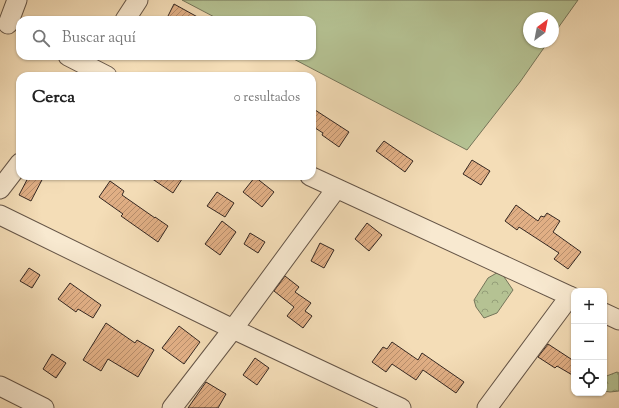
<!DOCTYPE html>
<html lang="es">
<head>
<meta charset="utf-8">
<style>
  :root { --surface:#fff; --page:#f6f6f6; --text:#222; --muted:#767676; --line:#e0e0e0 }
  body { margin:0; font-family:"Sorts Mill Goudy",serif; background:var(--page); color:var(--text) }
  .controls { position:absolute; right:12px; bottom:12px; display:grid; overflow:hidden; border-radius:8px; box-shadow:0 1px 3px #0004 }
  .controls button { width:36px; height:36px; display:grid; place-items:center; padding:0; border:0; border-bottom:1px solid var(--line); background:var(--surface); color:var(--text); font:20px sans-serif }
  .compass { position:absolute; left:523px; top:12px; width:36px; height:36px; border-radius:50%; background:var(--surface); box-shadow:0 1px 3px #0004; rotate:32deg }
  .list { margin:0; padding:0; list-style:none }
  h2 { display:flex; justify-content:space-between; align-items:center; height:52px; margin:0; padding:0 16px; font-size:17px }
  h2 small { font-size:13px; font-weight:400; color:var(--muted) }
  .icon { flex:none; width:22px; height:22px; fill:none; stroke:currentColor; stroke-width:2; stroke-linecap:round; stroke-linejoin:round }
  .map { position:relative; flex:none; width:619px; height:408px; overflow:hidden }
  .search { position:absolute; background:var(--surface); box-shadow:0 1px 3px #0004; left:16px; top:16px; width:300px; height:44px; display:flex; align-items:center; gap:10px; box-sizing:border-box; padding:0 14px; border-radius:12px; color:var(--muted); font-size:15px }
  .panel { position:absolute; background:var(--surface); box-shadow:0 1px 3px #0004; left:16px; top:72px; width:300px; height:108px; border-radius:12px }
  .map>svg:first-child { display:block }
  .grass { fill:#b5c293; stroke:#75755a }
  .forest { fill:url(#forest-crowns); stroke:#75755a }
  .building { fill:url(#building-hatch); stroke:#352822 }
  .lines { fill:none; stroke-linecap:round; stroke-linejoin:round }
  .street-casing { stroke:#655547; stroke-width:21 }
  .street { stroke:#f8e9d0; stroke-width:19 }
</style>
</head>
<body>
<div class="map">
<svg width="619" height="408" viewBox="0 0 619 408">
  <defs>
    <pattern id="forest-crowns" width="20" height="18" patternUnits="userSpaceOnUse"><rect width="20" height="18" fill="#b5c293"/><path d="M2 6a3 3 0 1 1 6 0M12 15a3 3 0 1 1 6 0" fill="none" stroke="#949e78"/></pattern>
    <pattern id="building-hatch" width="6" height="6" patternUnits="userSpaceOnUse"><rect width="6" height="6" fill="#e1af85"/><path d="M-1 1l2-2M0 6l6-6M5 7l2-2" fill="none" stroke="#b78e6c"/></pattern>
  </defs>
  <rect width="100%" height="100%" fill="#f4ddb7"/>
  <filter id="stains"><feTurbulence type="fractalNoise" baseFrequency=".005" numOctaves="4"/><feColorMatrix values="0 0 0 0 .2 0 0 0 0 .09 0 0 0 0 .02 0 0 0 .5 -.17"/></filter>
  <radialGradient id="worn" r=".72"><stop offset=".6" stop-color="#630" stop-opacity="0"/><stop offset="1" stop-color="#630" stop-opacity=".3"/></radialGradient>
  <path class="grass" d="M 182,0 L 578,0 L 553,35 L 553,18 L 529,18 L 529,42 L 548,42 L 520,82 L 467,150 L 288,56 L 312,56 L 312,20 L 220,20 Z"/>
  <path class="forest" d="M 500,271 L 513,290 L 497,313 L 484,318 L 476,307 L 474,300 L 488,278 Z
    M 617,372 L 619,373 L 619,391 L 610,392 L 604,391 L 604,377 Z"/>
  <path class="building" d="M 174,4 L 203,20 L 166,20 Z
    M 312,108 L 349,132 L 339,147 L 322,135 L 323,133 L 312,126 Z
    M 384,141 L 413,161 L 405,172 L 376,151 Z
    M 472,160 L 490,171 L 481,185 L 463,174 Z
    M 29,176 L 44,176 L 31,201 L 19,195 Z
    M 148,176 L 184,176 L 173,193 Z
    M 255,177 L 274,192 L 262,207 L 243,192 Z
    M 110,181 L 124,191 L 122,195 L 155,218 L 155,217 L 168,226 L 158,242 L 121,216 L 123,214 L 99,197 Z
    M 217,192 L 234,203 L 225,217 L 207,206 Z
    M 516,205 L 538,221 L 541,216 L 544,217 L 547,213 L 560,221 L 553,232 L 581,252 L 568,269 L 554,259 L 559,253 L 519,227 L 517,230 L 505,221 Z
    M 222,221 L 236,232 L 220,255 L 205,244 Z
    M 367,223 L 382,235 L 369,251 L 355,239 Z
    M 250,233 L 265,242 L 258,253 L 244,244 Z
    M 320,243 L 334,250 L 324,268 L 311,261 Z
    M 29,268 L 40,275 L 32,288 L 20,281 Z
    M 285,276 L 299,287 L 295,292 L 311,303 L 305,311 L 312,316 L 303,328 L 287,316 L 294,307 L 274,291 Z
    M 70,283 L 101,305 L 93,318 L 78,309 L 76,312 L 58,299 Z
    M 106,323 L 135,343 L 137,340 L 154,350 L 138,377 L 108,359 L 101,371 L 83,360 Z
    M 179,326 L 200,342 L 184,364 L 162,348 Z
    M 392,342 L 418,360 L 422,353 L 464,382 L 456,393 L 423,370 L 416,380 L 392,364 L 386,372 L 372,362 L 383,347 L 387,349 Z
    M 548,344 L 574,361 L 574,376 L 557,366 L 555,368 L 538,357 Z
    M 52,354 L 66,363 L 56,378 L 43,369 Z
    M 255,358 L 269,368 L 257,385 L 243,375 Z
    M 206,382 L 226,394 L 218,408 L 188,408 Z"/>
  <g class="lines">
    <defs>
      <path id="street" d="M 125,20 L 138,0
        M 8,24 L 17,0
        M 68,56 L 107,76
        M 310,176 L 574,298
        M 0,189 L 20,163
        M 0,215 L 233,329 L 401,408
        M 604,313 L 619,320
        M 0,386 L 44,408
        M 172,408 L 233,329 L 336,189
        M 487,408 L 570,296"/>
    </defs>
    <use href="#street" class="street-casing"/>
    <use href="#street" class="street"/>
  </g>
  <rect width="100%" height="100%" filter="url(#stains)"/>
  <rect width="100%" height="100%" fill="url(#worn)"/>
</svg>
<div class="controls">
<button>+</button>
<button>−</button>
<button><svg class="icon" aria-label="locate" viewBox="0 0 24 24"><circle cx="12" cy="12" r="6"/><path d="M12 2v4M12 18v4M2 12h4M18 12h4"/></svg></button>
</div>
<svg class="compass" viewBox="-18 -18 36 36"><path d="M0-13l5 13h-10z" fill="#e53935"/><path d="M0 13l5-13h-10z" fill="#767676"/></svg>
<div class="search"><svg class="icon" aria-label="search" viewBox="0 0 24 24"><circle cx="10" cy="10" r="6"/><path d="M15 15l6 6"/></svg>Buscar aquí</div>
<section class="panel">
<h2>Cerca<small>0 resultados</small></h2>
<ul class="list">
</ul>
</section>
</div>
</body>
</html>
